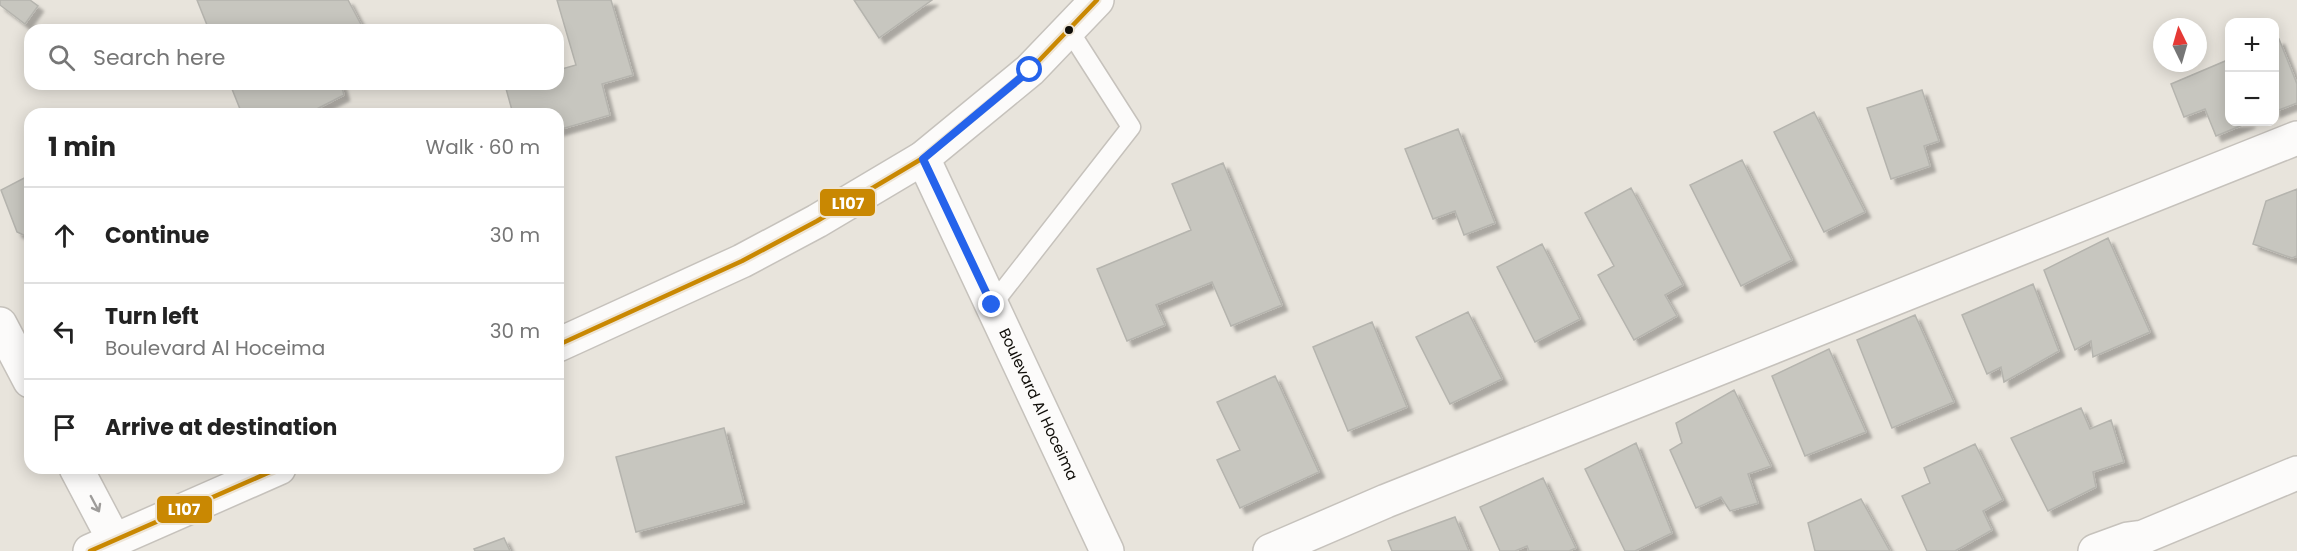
<!DOCTYPE html>
<html lang="en">
<head>
<meta charset="utf-8">
<style>
  :root { --surface:#fff; --page:#f6f6f6; --text:#222; --muted:#767676; --line:#e0e0e0 }
  body { margin:0; font-family:Poppins,sans-serif; background:var(--page); color:var(--text) }
  .controls { position:absolute; right:18px; top:18px; display:grid; overflow:hidden; border-radius:12px; box-shadow:0 3px 15px #0003 }
  .controls button { width:54px; height:54px; display:grid; place-items:center; padding:0; border:0; border-bottom:2px solid var(--line); background:var(--surface); color:var(--text); font:30px sans-serif }
  .compass { position:absolute; left:2153px; top:18px; width:54px; height:54px; border-radius:50%; background:var(--surface); box-shadow:0 3px 15px #0003; rotate:355deg }
  .stop { position:absolute; width:18px; height:18px; margin:-14px; border:4px solid #2563eb; border-radius:50%; background:#fff }
  .stop.end { background:#2563eb; border-color:#fff; box-shadow:0 2px 6px #0008 }
  .list { margin:0; padding:0; list-style:none }
  h2 { display:flex; justify-content:space-between; align-items:center; height:78px; margin:0; padding:0 24px; font-size:26px }
  h2 small { font-size:20px; font-weight:400; color:var(--muted) }
  .list li { display:grid; grid-template-columns:39px 1fr auto; gap:18px; align-items:center; box-sizing:border-box; height:96px; padding:0 24px; border-top:2px solid var(--line) }
  .list b { display:block; font-size:22px; white-space:nowrap }
  .list p { margin:0; font-size:20px; white-space:nowrap; color:var(--muted) }
  .list em { font-size:20px; font-style:normal; color:var(--muted) }
  .icon { flex:none; width:33px; height:33px; fill:none; stroke:currentColor; stroke-width:2; stroke-linecap:round; stroke-linejoin:round }
  .map { position:relative; flex:none; width:2297px; height:551px; overflow:hidden }
  .search { position:absolute; background:var(--surface); box-shadow:0 3px 15px #0003; left:24px; top:24px; width:540px; height:66px; display:flex; align-items:center; gap:15px; box-sizing:border-box; padding:0 21px; border-radius:18px; color:var(--muted); font-size:22px }
  .panel { position:absolute; background:var(--surface); box-shadow:0 3px 15px #0003; left:24px; top:108px; width:540px; height:366px; border-radius:18px }
  .map>svg:first-child { display:block }
  .building { fill:#c7c6bf; stroke:#b5b4ae; stroke-width:1.5; filter:url(#shadow) }
  .lines { fill:none; stroke-linecap:round; stroke-linejoin:round }
  .service-casing { stroke:#c6c2bc; stroke-width:21 }
  .minor-casing { stroke:#c6c2bc; stroke-width:36 }
  .secondary-casing { stroke:#c6c2bc; stroke-width:36 }
  .service { stroke:#fcfbfa; stroke-width:18 }
  .minor { stroke:#fcfbfa; stroke-width:33 }
  .secondary { stroke:#fcfbfa; stroke-width:33 }
  .bus-1-casing { stroke:#eee5d6; stroke-width:9 }
  .bus-1 { stroke:#c98802; stroke-width:4.5 }
  .oneway { stroke:#9e9c9a }
  .route { stroke:#2563eb; stroke-width:8 }
  .bus-dot { fill:#100e09; stroke:#eee5d6; stroke-width:2 }
  .labels { text-anchor:middle; stroke-width:6; stroke-linejoin:round; paint-order:stroke }
  .street-label { font-size:15px; fill:#100e09; stroke:#eee5d6 }
  .line-badge { stroke:#eee5d6; stroke-width:2 }
  .badge-label { font-size:16px; text-anchor:middle; font-weight:bold; fill:#fff }
</style>
</head>
<body>
<div class="map">
<svg width="2297" height="551" viewBox="0 0 2297 551">
  <defs>
    <filter id="shadow"><feDropShadow dx="5.5" dy="5.5" stdDeviation="1.5" flood-color="#0004"/></filter>
  </defs>
  <rect width="100%" height="100%" fill="#e8e4dc"/>
  <path class="building" d="M 0,0 L 30,0 L 38,6 L 25,24 L 0,5 Z
    M 197,0 L 348,0 L 364,30 L 209,30 Z
    M 557,0 L 611,0 L 633,75 L 602,84 L 610,115 L 558,130 L 558,114 L 513,114 L 505,85 L 558,84 L 558,70 L 576,65 Z
    M 854,0 L 932,0 L 879,38 Z
    M 2279,39 L 2297,84 L 2297,103 L 2274,112 L 2274,41 Z
    M 2230,59 L 2230,122 L 2250,122 L 2216,136 L 2205,109 L 2184,117 L 2171,84 Z
    M 230,84 L 341,84 L 344,95 L 307,114 L 242,114 Z
    M 1922,90 L 1939,141 L 1924,146 L 1930,166 L 1891,179 L 1867,108 Z
    M 1814,112 L 1865,212 L 1824,232 L 1774,132 Z
    M 1458,129 L 1495,223 L 1464,235 L 1455,211 L 1433,219 L 1405,149 Z
    M 1742,160 L 1792,260 L 1741,286 L 1690,185 Z
    M 1223,163 L 1282,305 L 1231,326 L 1212,282 L 1156,305 L 1165,325 L 1127,341 L 1097,269 L 1191,230 L 1172,184 Z
    M 30,175 L 30,238 L 17,232 L 1,190 Z
    M 1631,188 L 1683,285 L 1665,295 L 1677,316 L 1634,340 L 1598,275 L 1614,266 L 1585,213 Z
    M 2297,189 L 2297,256 L 2292,258 L 2253,244 L 2266,201 Z
    M 2108,238 L 2150,332 L 2093,357 L 2091,341 L 2075,350 L 2044,270 Z
    M 1542,244 L 1580,319 L 1535,342 L 1497,267 Z
    M 2033,284 L 2059,351 L 2004,382 L 2001,367 L 1987,374 L 1962,315 Z
    M 1468,312 L 1502,379 L 1450,404 L 1416,337 Z
    M 1915,315 L 1954,402 L 1892,428 L 1857,340 Z
    M 1372,322 L 1407,407 L 1348,431 L 1313,347 Z
    M 1829,349 L 1866,432 L 1805,456 L 1772,376 Z
    M 1275,376 L 1319,472 L 1240,508 L 1217,460 L 1240,450 L 1217,402 Z
    M 1734,390 L 1771,466 L 1748,474 L 1758,503 L 1730,511 L 1721,497 L 1696,508 L 1670,450 L 1682,443 L 1676,423 Z
    M 2081,408 L 2090,429 L 2111,420 L 2124,462 L 2093,472 L 2096,487 L 2048,511 L 2011,438 Z
    M 724,428 L 744,503 L 636,532 L 616,457 Z
    M 1636,443 L 1672,533 L 1635,551 L 1625,551 L 1585,469 Z
    M 1975,444 L 2003,500 L 1983,511 L 1992,530 L 1955,551 L 1927,551 L 1902,496 L 1930,483 L 1924,468 Z
    M 1543,478 L 1576,548 L 1569,551 L 1529,551 L 1527,546 L 1515,551 L 1500,551 L 1480,507 Z
    M 1861,499 L 1890,551 L 1815,551 L 1808,523 Z
    M 1455,517 L 1469,551 L 1392,551 L 1388,541 Z
    M 504,538 L 510,551 L 475,551 L 474,549 Z"/>
  <g class="lines">
    <defs>
      <path id="service" d="M 992,305 L 1131,127 L 1069,30"/>
      <g id="minor">
        <path id="s1" d="M 923,158 L 1107,551"/>
        <path d="M 0,324 L 30,381"/>
        <path d="M 76,468 L 114,540"/>
        <path d="M 1270,551 L 1386,501 L 2297,138"/>
        <path d="M 2095,551 L 2128,539 L 2143,537 L 2297,473"/>
      </g>
      <path id="secondary" d="M 558,345 L 742,261 L 817,221 L 923,158 L 1030,70 L 1097,0
        M 90,551 L 279,468"/>
    </defs>
    <use href="#service" class="service-casing"/>
    <use href="#minor" class="minor-casing"/>
    <use href="#secondary" class="secondary-casing"/>
    <use href="#service" class="service"/>
    <use href="#minor" class="minor"/>
    <use href="#secondary" class="secondary"/>
    <defs>
      <path id="bus-1" d="M 558,345 L 742,261 L 817,221 L 923,158 L 1030,70 L 1097,0
        M 90,551 L 279,468"/>
    </defs>
    <use href="#bus-1" class="bus-1-casing"/>
    <use href="#bus-1" class="bus-1"/>
  </g>
  <defs><path id="oneway-shaft" d="M-6 0H5M1.5-3L5.5 0L1.5 3" fill="none" stroke-width="1.6" stroke-linecap="round" stroke-linejoin="round" transform="scale(1.5)"/></defs>
  <use class="oneway" href="#oneway-shaft" transform="translate(95 504) rotate(62)"/>
  <g class="lines">
    <path class="route" d="M 992,305 L 923,159 L 1030,70"/>
  </g>
  <circle class="bus-dot" cx="1069" cy="30" r="5"/>
  <g class="labels">
    <g class="street-label">
      <text dy="5" stroke="none"><textPath href="#s1" startOffset="272">Boulevard Al Hoceima</textPath></text>
    </g>
  </g>
  <g class="line-badge">
    <rect x="819" y="188" width="57" height="29" rx="6" fill="#c98802"/>
    <rect x="156" y="495" width="57" height="29" rx="6" fill="#c98802"/>
  </g>
  <g class="badge-label">
    <text x="848" y="209">L107</text>
    <text x="184" y="515">L107</text>
  </g>
</svg>
<div class="controls">
<button>+</button>
<button>−</button>
</div>
<svg class="compass" viewBox="-18 -18 36 36"><path d="M0-13l5 13h-10z" fill="#e53935"/><path d="M0 13l5-13h-10z" fill="#767676"/></svg>
<div class="stop" style="left:1030px;top:70px"></div>
<div class="stop end" style="left:992px;top:305px"></div>
<div class="search"><svg class="icon" aria-label="search" viewBox="0 0 24 24"><circle cx="10" cy="10" r="6"/><path d="M15 15l6 6"/></svg>Search here</div>
<section class="panel">
<h2>1 min<small>Walk · 60 m</small></h2>
<ul class="list">
<li><svg class="icon" aria-label="ahead" viewBox="0 0 24 24"><path d="M12 20V5M6 11l6-6 6 6"/></svg><div><b>Continue</b></div><em>30 m</em></li>
<li><svg class="icon" aria-label="left" viewBox="0 0 24 24"><path d="M17 20v-9H6M10 6l-5 5 5 5"/></svg><div><b>Turn left</b><p>Boulevard Al Hoceima</p></div><em>30 m</em></li>
<li><svg class="icon" aria-label="arrive" viewBox="0 0 24 24"><path d="M6 21V4h12l-3 4 3 4H6"/></svg><div><b>Arrive at destination</b></div></li>
</ul>
</section>
</div>
</body>
</html>
